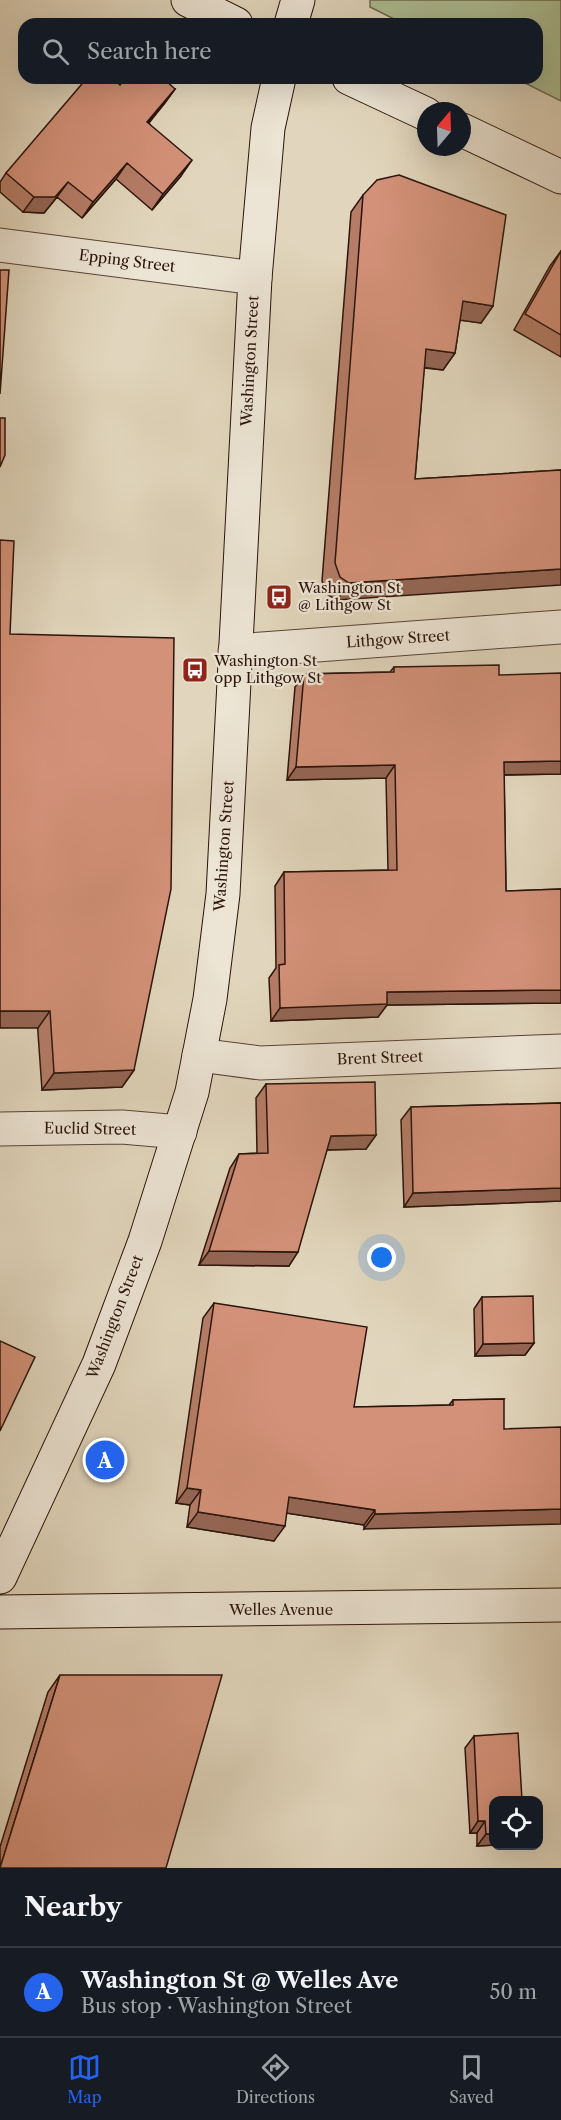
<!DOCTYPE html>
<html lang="en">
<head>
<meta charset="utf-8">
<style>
  :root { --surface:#171b24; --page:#242831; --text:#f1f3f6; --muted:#9ea1a6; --line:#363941; --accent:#2563eb }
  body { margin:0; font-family:"Libre Caslon Text",serif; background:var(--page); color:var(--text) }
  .controls { position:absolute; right:18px; bottom:18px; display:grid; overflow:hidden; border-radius:12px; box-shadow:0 6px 24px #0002 }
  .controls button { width:54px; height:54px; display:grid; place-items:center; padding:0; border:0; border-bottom:2px solid var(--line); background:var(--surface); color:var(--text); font:30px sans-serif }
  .compass { position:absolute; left:417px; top:102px; width:54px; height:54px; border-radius:50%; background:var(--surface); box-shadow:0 6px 24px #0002; rotate:19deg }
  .you { position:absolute; left:382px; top:1258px; width:21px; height:21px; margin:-15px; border:4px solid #fff; border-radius:50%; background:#1a73e8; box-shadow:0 0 0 9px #1a73e833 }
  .badge { display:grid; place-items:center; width:39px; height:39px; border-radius:50%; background:var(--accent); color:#fff; font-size:20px; font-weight:700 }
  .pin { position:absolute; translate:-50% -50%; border:3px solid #fff; box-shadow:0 2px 6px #0006 }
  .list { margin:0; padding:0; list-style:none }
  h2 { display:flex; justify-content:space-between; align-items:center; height:78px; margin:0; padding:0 24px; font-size:26px }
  h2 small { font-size:20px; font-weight:400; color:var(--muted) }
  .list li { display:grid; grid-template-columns:39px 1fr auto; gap:18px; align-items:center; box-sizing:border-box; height:90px; padding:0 24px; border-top:2px solid var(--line) }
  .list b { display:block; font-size:22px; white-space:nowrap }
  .list p { margin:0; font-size:20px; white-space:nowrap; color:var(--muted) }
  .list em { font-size:20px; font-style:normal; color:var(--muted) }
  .icon { flex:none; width:33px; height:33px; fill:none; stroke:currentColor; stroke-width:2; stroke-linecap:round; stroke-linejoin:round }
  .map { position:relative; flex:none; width:561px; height:1868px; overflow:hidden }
  .search { position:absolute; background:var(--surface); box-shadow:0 6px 24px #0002; left:18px; right:18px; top:18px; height:66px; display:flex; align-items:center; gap:15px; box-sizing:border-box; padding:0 21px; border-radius:18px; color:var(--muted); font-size:22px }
  .sheet { height:168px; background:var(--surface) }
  nav { display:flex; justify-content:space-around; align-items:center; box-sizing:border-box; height:84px; border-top:2px solid var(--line); background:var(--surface); font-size:16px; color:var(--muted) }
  nav a { display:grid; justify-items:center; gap:3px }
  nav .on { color:var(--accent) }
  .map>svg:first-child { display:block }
  .green { fill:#adbf95; stroke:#6c6a50; stroke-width:1.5 }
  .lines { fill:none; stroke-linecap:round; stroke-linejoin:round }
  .street-casing { stroke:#584438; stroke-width:35 }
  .secondary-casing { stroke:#2b140b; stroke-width:35 }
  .street { stroke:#ece4d4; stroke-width:33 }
  .secondary { stroke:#ece4d4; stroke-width:33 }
  .wall { fill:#b57d68; stroke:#2b140b; stroke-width:1.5 }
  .shaded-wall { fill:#946655; stroke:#2b140b; stroke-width:1.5 }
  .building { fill:#d39179; stroke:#2b140b; stroke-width:1.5 }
  .labels { text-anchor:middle; stroke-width:4.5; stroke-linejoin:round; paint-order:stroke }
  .street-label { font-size:15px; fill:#2b140b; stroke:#ece4d4 }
  .poi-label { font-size:15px; fill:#2b140b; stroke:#ece4d4; text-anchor:start }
</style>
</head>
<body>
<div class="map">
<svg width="561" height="1868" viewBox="0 0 561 1868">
  <rect width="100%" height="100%" fill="#e1d6bd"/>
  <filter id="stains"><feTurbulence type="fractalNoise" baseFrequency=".00333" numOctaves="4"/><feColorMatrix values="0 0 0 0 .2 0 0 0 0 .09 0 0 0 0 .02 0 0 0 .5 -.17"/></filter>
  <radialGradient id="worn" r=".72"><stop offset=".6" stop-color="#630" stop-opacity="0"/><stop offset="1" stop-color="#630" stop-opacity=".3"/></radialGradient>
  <path class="green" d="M 370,0 L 561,0 L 561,101 L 515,78 L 537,78 L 537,24 L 404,24 L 370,7 Z"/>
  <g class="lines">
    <defs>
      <path id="street" d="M 0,245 L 255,278
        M 235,651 L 561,627
        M 199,1055 L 260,1063 L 561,1051
        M 0,1129 L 122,1127 L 180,1132"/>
      <path id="secondary" d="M 188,0 L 236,24
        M 291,24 L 298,0
        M 349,78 L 426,114
        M 462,130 L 561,177
        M 0,1577 L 99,1364 L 145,1241 L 192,1092 L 210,999 L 223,894 L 255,278 L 268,128 L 279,78
        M 0,1612 L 561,1605"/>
    </defs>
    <use href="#street" class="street-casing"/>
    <use href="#secondary" class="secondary-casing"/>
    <use href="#street" class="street"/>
    <use href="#secondary" class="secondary"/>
  </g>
  <path class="wall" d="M 120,85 L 175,89 L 164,104 L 149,123 L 181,176 L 152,210 L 116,179 L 82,218 L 57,197 L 44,213 L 23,212 L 0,192 L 0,182 L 6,173 Z
    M 363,195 L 493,306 L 481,323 L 460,320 L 455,353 L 443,370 L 424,368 L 415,479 L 561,470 L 337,600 L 328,595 L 322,581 L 351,212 Z
    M 561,251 L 561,357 L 514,330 L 550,266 Z
    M 10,634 L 134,1070 L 122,1087 L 42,1090 Z
    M 394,667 L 499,675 L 561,774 L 504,775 L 506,891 L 561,889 L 561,1003 L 387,1005 L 378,1017 L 271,1021 L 269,978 L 276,968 L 275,886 L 284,872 L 388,870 L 386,778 L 287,780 L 295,687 L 304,674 L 390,672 Z
    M 266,1084 L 376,1135 L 366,1149 L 327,1150 L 289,1266 L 199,1265 L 230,1168 L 239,1154 L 257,1153 L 256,1098 Z
    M 561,1103 L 561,1201 L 404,1207 L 401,1120 L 411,1107 Z
    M 482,1297 L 534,1343 L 525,1355 L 475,1356 L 474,1309 Z
    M 214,1303 L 354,1407 L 449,1405 L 453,1400 L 504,1399 L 364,1529 L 364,1525 L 287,1513 L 274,1541 L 187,1527 L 190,1505 L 176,1503 L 203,1318 Z
    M 60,1675 L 0,1868 L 0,1847 L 48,1692 Z
    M 474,1736 L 494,1845 L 477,1846 L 477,1833 L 470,1833 L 465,1748 Z"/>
  <path class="shaded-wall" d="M 175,89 L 164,104 L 136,137 L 147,122 Z
    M 192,160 L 181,176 L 152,210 L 163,194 Z
    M 127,163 L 116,179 L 82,218 L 93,202 Z
    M 68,182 L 57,197 L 44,213 L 23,212 L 34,197 Z
    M 463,301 L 493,306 L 481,323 L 451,319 Z
    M 426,349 L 455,353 L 443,370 L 414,366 Z
    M 561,569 L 561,585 L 337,600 L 349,583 Z
    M 561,761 L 561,774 L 495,775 L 504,762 Z
    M 395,765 L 386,778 L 287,780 L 296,767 Z
    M 561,990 L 561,1003 L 387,1005 L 378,1017 L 271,1021 L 280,1008 L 387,992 Z
    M 0,1011 L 50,1011 L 38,1028 L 0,1028 Z
    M 134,1070 L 122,1087 L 42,1090 L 54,1073 Z
    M 376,1135 L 366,1149 L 322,1150 L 331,1136 Z
    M 561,1188 L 561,1201 L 404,1207 L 413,1193 Z
    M 209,1251 L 298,1252 L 289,1266 L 199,1265 Z
    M 534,1343 L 525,1355 L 475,1356 L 483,1344 Z
    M 187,1488 L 201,1490 L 190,1505 L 176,1503 Z
    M 289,1497 L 375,1510 L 364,1525 L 279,1512 Z
    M 561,1509 L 561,1524 L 364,1529 L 375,1514 Z
    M 198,1512 L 285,1526 L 274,1541 L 187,1527 Z
    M 478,1821 L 485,1821 L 477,1833 L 470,1833 Z
    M 486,1834 L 494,1834 L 494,1845 L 497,1845 L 477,1846 Z"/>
  <path class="building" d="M 87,78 L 112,78 L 120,85 L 125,78 L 163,78 L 175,89 L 147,122 L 192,160 L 163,194 L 127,163 L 93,202 L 68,182 L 55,197 L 34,197 L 6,173 Z
    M 399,175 L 506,215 L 493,306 L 463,301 L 455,353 L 426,349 L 415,479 L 561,470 L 561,569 L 349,583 L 340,577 L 335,563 L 363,195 L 377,180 Z
    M 561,251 L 561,335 L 525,314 Z
    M 0,270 L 9,270 L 0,394 Z
    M 0,418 L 5,418 L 5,455 L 0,467 Z
    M 0,540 L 14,541 L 10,634 L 174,638 L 171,889 L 134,1070 L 54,1073 L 50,1011 L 0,1011 Z
    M 499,665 L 499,675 L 561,673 L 561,761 L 504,762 L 506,891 L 561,889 L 561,990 L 387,992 L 387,1004 L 280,1008 L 279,965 L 285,964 L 284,872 L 397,870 L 395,765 L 296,767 L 304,674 L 394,672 L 394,667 Z
    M 375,1082 L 376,1135 L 331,1136 L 298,1252 L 209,1251 L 239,1154 L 268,1153 L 266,1084 Z
    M 561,1103 L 561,1188 L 413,1193 L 411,1107 Z
    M 533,1296 L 534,1343 L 483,1344 L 482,1297 Z
    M 214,1303 L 367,1327 L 354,1407 L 453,1405 L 453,1400 L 504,1399 L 504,1429 L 561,1427 L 561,1509 L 375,1514 L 375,1510 L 289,1497 L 285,1526 L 198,1512 L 201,1490 L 187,1488 Z
    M 0,1341 L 35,1357 L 0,1431 Z
    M 60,1675 L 222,1675 L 166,1868 L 0,1868 Z
    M 518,1733 L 522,1800 L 494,1800 L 494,1834 L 486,1834 L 485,1821 L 478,1821 L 474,1736 Z"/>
  <defs>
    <symbol id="bus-square" viewBox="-11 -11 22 22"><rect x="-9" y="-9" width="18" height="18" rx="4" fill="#8f2418" stroke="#ece4d4"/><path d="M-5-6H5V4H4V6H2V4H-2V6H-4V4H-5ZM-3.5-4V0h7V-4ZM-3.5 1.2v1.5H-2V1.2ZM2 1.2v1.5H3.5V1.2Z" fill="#fff"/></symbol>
  </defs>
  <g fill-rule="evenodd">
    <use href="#bus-square" x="264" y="582" width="30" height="30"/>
    <use href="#bus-square" x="180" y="655" width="30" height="30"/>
  </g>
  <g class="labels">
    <g class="street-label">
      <text transform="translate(127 261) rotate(7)" y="5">Epping Street</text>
      <text transform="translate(250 361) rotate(-87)" y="5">Washington Street</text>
      <text transform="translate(398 639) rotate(-4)" y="5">Lithgow Street</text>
      <text transform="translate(224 846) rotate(-86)" y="5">Washington Street</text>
      <text transform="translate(380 1058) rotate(-2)" y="5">Brent Street</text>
      <text transform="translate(90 1129) rotate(1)" y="5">Euclid Street</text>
      <text transform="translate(115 1317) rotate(-69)" y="5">Washington Street</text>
      <text x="281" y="1615">Welles Avenue</text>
    </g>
    <g class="poi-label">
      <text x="298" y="593">Washington St<tspan x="298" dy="17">@ Lithgow St</tspan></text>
      <text x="214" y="666">Washington St<tspan x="214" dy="17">opp Lithgow St</tspan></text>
    </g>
  </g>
  <rect width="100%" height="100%" filter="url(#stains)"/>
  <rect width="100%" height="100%" fill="url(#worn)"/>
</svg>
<div class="controls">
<button><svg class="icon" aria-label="locate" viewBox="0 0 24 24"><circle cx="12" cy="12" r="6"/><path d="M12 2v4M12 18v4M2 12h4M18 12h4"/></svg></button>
</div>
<svg class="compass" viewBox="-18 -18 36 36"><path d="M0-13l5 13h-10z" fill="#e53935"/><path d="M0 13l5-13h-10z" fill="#9ea1a6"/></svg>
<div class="you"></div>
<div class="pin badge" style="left:105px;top:1460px">A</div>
<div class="search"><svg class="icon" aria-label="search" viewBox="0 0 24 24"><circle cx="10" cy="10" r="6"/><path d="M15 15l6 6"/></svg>Search here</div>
</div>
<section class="sheet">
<h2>Nearby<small></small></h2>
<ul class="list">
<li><span class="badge">A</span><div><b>Washington St @ Welles Ave</b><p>Bus stop · Washington Street</p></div><em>50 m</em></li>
</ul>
</section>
<nav>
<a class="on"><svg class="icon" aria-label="map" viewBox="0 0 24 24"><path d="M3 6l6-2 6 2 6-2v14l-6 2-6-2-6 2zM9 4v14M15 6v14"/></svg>Map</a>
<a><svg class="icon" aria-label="directions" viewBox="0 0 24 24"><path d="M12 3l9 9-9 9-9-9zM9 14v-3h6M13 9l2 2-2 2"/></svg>Directions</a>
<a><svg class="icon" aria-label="saved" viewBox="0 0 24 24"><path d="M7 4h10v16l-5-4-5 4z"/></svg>Saved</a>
</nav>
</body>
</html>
